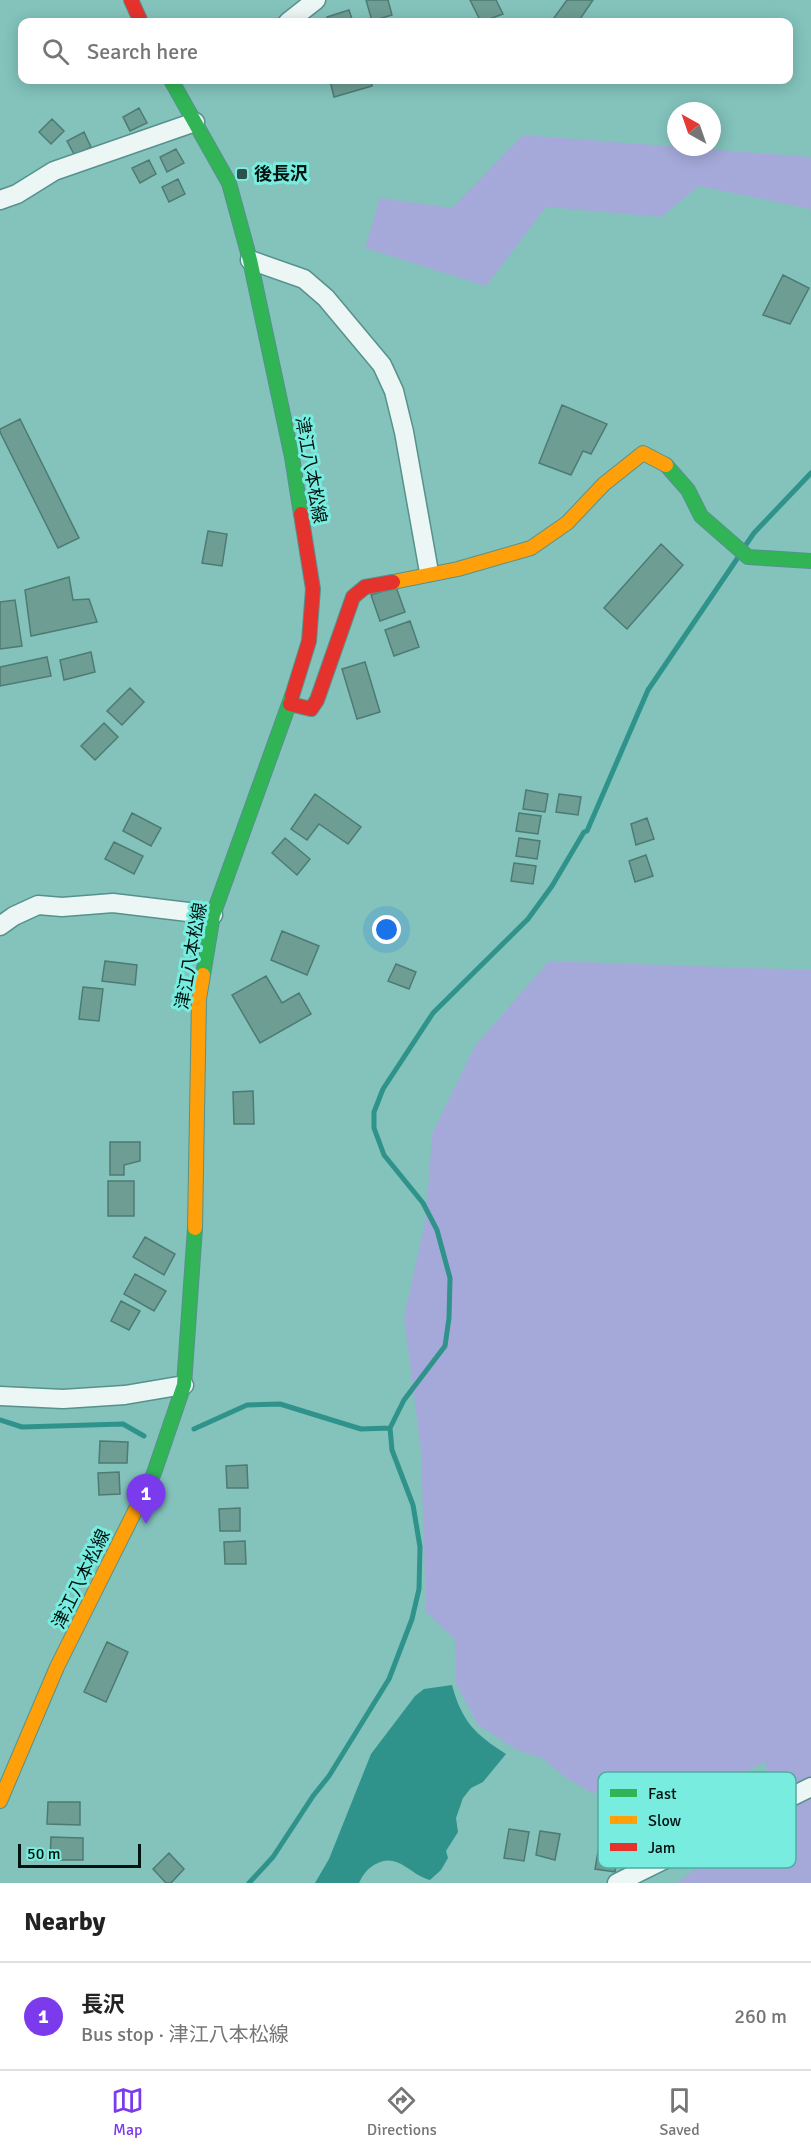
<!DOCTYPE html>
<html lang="en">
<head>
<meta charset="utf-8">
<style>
  :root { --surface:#fff; --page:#f6f6f6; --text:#222; --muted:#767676; --line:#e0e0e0; --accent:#7c3aed }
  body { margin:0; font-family:Signika,"Noto Sans JP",sans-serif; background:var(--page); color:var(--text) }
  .compass { position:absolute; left:667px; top:102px; width:54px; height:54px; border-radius:50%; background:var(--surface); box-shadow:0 3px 15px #0003; rotate:320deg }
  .scale { position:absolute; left:18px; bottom:15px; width:123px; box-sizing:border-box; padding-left:6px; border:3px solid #001311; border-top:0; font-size:16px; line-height:21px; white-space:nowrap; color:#001311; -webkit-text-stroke:4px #77ecdf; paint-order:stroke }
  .you { position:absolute; left:387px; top:930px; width:21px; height:21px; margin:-15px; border:4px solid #fff; border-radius:50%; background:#1a73e8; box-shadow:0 0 0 9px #1a73e833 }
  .badge { display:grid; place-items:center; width:39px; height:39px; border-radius:50%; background:var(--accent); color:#fff; font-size:20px; font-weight:700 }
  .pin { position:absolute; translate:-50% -50px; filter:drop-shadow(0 2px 3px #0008) }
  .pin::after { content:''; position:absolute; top:32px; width:21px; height:18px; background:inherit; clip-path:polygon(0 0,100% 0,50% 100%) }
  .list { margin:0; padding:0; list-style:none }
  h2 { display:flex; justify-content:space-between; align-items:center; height:78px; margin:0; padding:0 24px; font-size:26px }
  h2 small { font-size:20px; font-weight:400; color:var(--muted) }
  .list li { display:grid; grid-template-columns:39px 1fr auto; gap:18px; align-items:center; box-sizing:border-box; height:108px; padding:0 24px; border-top:2px solid var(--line) }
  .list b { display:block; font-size:22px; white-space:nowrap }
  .list p { margin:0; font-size:20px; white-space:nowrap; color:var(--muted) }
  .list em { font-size:20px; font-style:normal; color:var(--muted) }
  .icon { flex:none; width:33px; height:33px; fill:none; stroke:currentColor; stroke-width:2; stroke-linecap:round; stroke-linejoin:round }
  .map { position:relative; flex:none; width:811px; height:1883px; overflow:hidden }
  .search { position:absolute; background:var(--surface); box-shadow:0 3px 15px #0003; left:18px; right:18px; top:18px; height:66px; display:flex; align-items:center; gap:15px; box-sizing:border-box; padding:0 21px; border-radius:12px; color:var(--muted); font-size:22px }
  .sheet { height:186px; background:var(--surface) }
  nav { display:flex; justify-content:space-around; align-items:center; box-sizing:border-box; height:84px; border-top:2px solid var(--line); background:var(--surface); font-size:16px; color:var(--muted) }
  nav a { display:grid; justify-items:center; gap:3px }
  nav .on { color:var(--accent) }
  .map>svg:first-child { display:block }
  .green { fill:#a5a9d9 }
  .water { fill:#2f938b }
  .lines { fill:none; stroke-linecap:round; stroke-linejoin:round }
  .stream { stroke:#2f938b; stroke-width:5 }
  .building { fill:#6d9d93; stroke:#4d7b73; stroke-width:1.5 }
  .street-casing { stroke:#56918c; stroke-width:21 }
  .fast-casing { stroke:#56918c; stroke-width:16 }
  .slow-casing { stroke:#56918c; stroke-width:16 }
  .jam-casing { stroke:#56918c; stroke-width:16 }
  .street { stroke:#ecf6f5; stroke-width:18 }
  .fast { stroke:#30b455; stroke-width:14 }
  .slow { stroke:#ff9f0a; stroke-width:14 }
  .jam { stroke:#e5322d; stroke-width:14 }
  .poi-dot { fill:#2e514d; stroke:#77ecdf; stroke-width:2 }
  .labels { text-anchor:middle; stroke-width:6; stroke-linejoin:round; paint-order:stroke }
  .poi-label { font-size:18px; font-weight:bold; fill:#001311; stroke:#77ecdf; text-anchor:start }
  .street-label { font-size:18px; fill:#001311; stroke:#77ecdf }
  .key { fill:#77ecdf; stroke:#53aba1; stroke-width:1.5 }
  .key-label { font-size:16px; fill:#001311 }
</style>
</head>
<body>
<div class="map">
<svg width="811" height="1883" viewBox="0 0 811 1883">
  <rect width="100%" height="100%" fill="#83c3bc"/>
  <path class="green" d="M 523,135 L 811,157 L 811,209 L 699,186 L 661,217 L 546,207 L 486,286 L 365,248 L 380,198 L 452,208 Z
    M 549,961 L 811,970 L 811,1883 L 677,1883 L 775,1806 L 765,1762 L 696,1796 L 669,1780 L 638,1782 L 592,1793 L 565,1777 L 542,1758 L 517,1750 L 478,1725 L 456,1683 L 455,1639 L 426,1612 L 421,1450 L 404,1317 L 426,1218 L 432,1134 L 475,1046 Z"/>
  <path class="water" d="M 452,1685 C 462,1722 475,1734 506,1754 L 483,1782 L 471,1788 L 463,1798 L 456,1818 L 458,1832 L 446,1851 L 448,1858 L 441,1870 L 430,1880 C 408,1874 398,1851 374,1865 C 367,1869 362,1876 359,1883 L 315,1883 L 329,1859 L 371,1754 L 415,1696 L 424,1689 Z"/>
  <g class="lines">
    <path class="stream" d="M 745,546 L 754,533 L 811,473
      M 0,1420 L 22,1427 L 123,1424 L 144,1436
      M 194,1429 L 247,1405 L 280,1404 L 361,1429 L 390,1428
      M 249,1883 L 273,1857 L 313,1796 L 329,1776 L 389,1679 L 412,1619 L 419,1589 L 420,1547 L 413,1505 L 392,1450 L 390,1428 L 404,1400 L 445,1346 L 449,1318 L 450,1278 L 437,1230 L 423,1203 L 384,1155 L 374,1128 L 374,1112 L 383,1089 L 433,1013 L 528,919 L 552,886 L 584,832 L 587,831 L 648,690 L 739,556"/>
  </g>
  <path class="building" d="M 366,0 L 388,0 L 392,15 L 372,21 Z
    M 470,0 L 496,0 L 503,14 L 481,22 Z
    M 567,0 L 593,0 L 578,22 L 551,22 Z
    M 349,10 L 353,22 L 329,22 L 327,17 Z
    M 337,80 L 371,80 L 372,86 L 334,97 L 330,81 Z
    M 139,108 L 147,123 L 130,131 L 123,117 Z
    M 52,119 L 64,131 L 51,144 L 39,132 Z
    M 84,132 L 91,147 L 75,156 L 67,141 Z
    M 176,149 L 184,163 L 167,172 L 160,157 Z
    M 149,160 L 156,174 L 140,183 L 132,168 Z
    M 178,179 L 185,194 L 169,202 L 162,187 Z
    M 783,275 L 809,288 L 790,324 L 763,315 Z
    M 562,405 L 607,424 L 591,454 L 583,451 L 571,475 L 539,463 Z
    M 20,419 L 79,538 L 58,548 L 0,432 L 0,429 Z
    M 208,531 L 227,534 L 222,566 L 202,563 Z
    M 661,544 L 683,565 L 627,629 L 604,608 Z
    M 69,577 L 73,600 L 89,599 L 97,622 L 31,636 L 25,590 Z
    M 396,587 L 405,612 L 380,621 L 371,595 Z
    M 15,600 L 22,646 L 0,649 L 0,602 Z
    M 410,621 L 419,647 L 394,656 L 385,630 Z
    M 91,652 L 95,672 L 64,680 L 60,660 Z
    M 47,657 L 51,676 L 0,686 L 0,667 Z
    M 365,662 L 380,712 L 357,719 L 342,669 Z
    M 130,688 L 144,702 L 122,725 L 107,711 Z
    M 104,723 L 118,737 L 95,760 L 81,746 Z
    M 526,790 L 548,794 L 545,812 L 523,809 Z
    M 315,794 L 361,827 L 348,844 L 319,824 L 307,840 L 291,829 Z
    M 559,794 L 581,797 L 578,815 L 556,812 Z
    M 132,813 L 161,828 L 151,846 L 123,831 Z
    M 519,813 L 541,816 L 538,834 L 516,831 Z
    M 647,818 L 654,839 L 636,845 L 631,824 Z
    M 285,838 L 310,859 L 297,875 L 272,853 Z
    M 519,838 L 540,841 L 537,859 L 516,856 Z
    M 114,842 L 143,856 L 134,874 L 105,859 Z
    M 646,855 L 653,876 L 635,882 L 629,861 Z
    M 514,863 L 536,866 L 533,884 L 511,881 Z
    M 282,931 L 319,946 L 307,975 L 271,960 Z
    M 105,961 L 137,965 L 135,985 L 102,981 Z
    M 396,964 L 416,972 L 409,989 L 388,981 Z
    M 266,976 L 282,1003 L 299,993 L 311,1014 L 260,1043 L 232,995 Z
    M 83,987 L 103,989 L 99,1021 L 79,1019 Z
    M 253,1091 L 254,1124 L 234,1124 L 233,1092 Z
    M 110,1142 L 140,1142 L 140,1161 L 124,1165 L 124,1175 L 110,1175 Z
    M 108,1181 L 134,1181 L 134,1216 L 108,1216 Z
    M 145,1237 L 175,1254 L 164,1275 L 133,1257 Z
    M 135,1274 L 166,1291 L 154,1311 L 124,1294 Z
    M 121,1301 L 140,1311 L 129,1330 L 111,1321 Z
    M 100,1441 L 128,1442 L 127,1463 L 99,1463 Z
    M 247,1465 L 248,1488 L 227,1488 L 226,1466 Z
    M 119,1472 L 120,1494 L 99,1495 L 98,1473 Z
    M 240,1508 L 240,1531 L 220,1531 L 219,1509 Z
    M 245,1541 L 246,1564 L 225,1564 L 224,1542 Z
    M 107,1642 L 128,1652 L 106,1702 L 84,1692 Z
    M 48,1802 L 80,1802 L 80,1825 L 47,1824 Z
    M 509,1829 L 529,1832 L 524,1861 L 504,1858 Z
    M 540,1831 L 560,1834 L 555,1860 L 536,1855 Z
    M 51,1837 L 83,1838 L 83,1860 L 50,1860 Z
    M 600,1840 L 620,1843 L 615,1872 L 595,1869 Z
    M 169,1853 L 184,1869 L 171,1883 L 166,1883 L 153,1869 Z"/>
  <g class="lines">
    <defs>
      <path id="street" d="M 288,22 L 316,0
        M 0,200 L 17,194 L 54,171 L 195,122
        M 250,260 L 304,279 L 326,298 L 382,365 L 394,391 L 404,432 L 429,572
        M 0,926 L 14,916 L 38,905 L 62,907 L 113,903 L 213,915
        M 0,1396 L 63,1399 L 125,1395 L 184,1385
        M 617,1883 L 811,1787"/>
      <path id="fast" d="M 171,80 L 229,183 L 250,260 L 292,457 L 301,514
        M 666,465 L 688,490 L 701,516 L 748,557 L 811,561
        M 203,975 L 213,915 L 292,696
        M 135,1511 L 154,1473 L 184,1385 L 195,1228"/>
      <path id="slow" d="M 393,582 L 458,569 L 531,548 L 567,523 L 604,484 L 643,453 L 666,465
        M 195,1228 L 199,999 L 203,975
        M 0,1801 L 57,1667 L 135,1511"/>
      <path id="jam" d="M 131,0 L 141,22
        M 292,696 L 309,641 L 313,589 L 301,514
        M 290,704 L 311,709 L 317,700 L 353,597 L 365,587 L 393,582"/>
    </defs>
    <use href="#street" class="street-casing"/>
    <use href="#fast" class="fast-casing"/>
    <use href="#slow" class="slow-casing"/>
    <use href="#jam" class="jam-casing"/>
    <use href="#street" class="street"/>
    <use href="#fast" class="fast"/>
    <use href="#slow" class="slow"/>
    <use href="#jam" class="jam"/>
  </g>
  <rect class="poi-dot" x="236" y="168" width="12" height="12" rx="3"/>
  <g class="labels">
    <g class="poi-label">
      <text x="254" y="180">後長沢</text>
    </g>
    <g class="street-label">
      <text transform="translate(311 470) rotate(80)" y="6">津江八本松線</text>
      <text transform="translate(191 956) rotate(-80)" y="6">津江八本松線</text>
      <text transform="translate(81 1579) rotate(-64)" y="6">津江八本松線</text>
    </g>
  </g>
  <rect x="598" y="1772" width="198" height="96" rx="9" class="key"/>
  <rect x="610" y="1789" width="27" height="8" fill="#30b455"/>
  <rect x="610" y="1816" width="27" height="8" fill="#ff9f0a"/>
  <rect x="610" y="1843" width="27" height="8" fill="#e5322d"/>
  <g class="key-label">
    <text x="648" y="1799">Fast</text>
    <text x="648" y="1826">Slow</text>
    <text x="648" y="1853">Jam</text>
  </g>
</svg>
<svg class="compass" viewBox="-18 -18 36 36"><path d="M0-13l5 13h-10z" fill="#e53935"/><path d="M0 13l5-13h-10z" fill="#767676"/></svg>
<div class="scale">50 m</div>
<div class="you"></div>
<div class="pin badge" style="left:146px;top:1524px">1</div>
<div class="search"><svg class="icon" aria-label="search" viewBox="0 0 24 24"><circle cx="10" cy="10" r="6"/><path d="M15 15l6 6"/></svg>Search here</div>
</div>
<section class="sheet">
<h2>Nearby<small></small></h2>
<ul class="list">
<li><span class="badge">1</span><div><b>長沢</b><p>Bus stop · 津江八本松線</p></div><em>260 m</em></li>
</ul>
</section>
<nav>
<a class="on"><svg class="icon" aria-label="map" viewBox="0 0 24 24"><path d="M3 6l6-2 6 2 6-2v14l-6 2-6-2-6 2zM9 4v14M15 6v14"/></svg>Map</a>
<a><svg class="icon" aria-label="directions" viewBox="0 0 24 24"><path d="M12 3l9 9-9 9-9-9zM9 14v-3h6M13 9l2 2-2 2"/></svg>Directions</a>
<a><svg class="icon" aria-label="saved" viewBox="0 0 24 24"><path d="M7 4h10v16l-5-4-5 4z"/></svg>Saved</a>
</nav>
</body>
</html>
